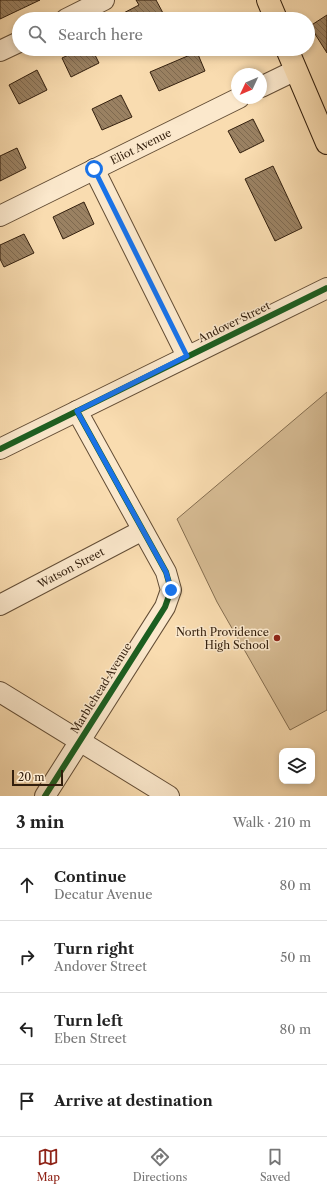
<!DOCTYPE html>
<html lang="en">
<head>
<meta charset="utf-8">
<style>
  :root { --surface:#fff; --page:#f2f2f2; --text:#222; --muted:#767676; --line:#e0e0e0; --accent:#8f2418 }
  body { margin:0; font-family:"Libre Caslon Text",serif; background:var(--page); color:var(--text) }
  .controls { position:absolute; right:12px; bottom:12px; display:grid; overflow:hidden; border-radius:8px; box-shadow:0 2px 6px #0003 }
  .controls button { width:36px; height:36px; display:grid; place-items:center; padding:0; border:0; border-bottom:1px solid var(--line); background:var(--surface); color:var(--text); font:20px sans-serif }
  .compass { position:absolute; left:231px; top:68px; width:36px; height:36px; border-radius:50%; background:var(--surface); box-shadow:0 2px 6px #0003; rotate:226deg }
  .scale { position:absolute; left:12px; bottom:10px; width:51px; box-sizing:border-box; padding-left:4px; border:2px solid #331f0d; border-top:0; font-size:11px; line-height:14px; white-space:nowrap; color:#331f0d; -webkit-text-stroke:3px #fbe8cc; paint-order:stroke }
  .stop { position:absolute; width:12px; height:12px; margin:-9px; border:3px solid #1a73e8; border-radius:50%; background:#fff }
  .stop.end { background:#1a73e8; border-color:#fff; box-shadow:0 1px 4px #0008 }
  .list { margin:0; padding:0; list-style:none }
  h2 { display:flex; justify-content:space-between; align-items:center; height:52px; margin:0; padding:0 16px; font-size:17px }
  h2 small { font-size:13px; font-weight:400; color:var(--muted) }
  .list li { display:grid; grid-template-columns:26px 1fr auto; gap:12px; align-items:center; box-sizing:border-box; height:72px; padding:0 16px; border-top:1px solid var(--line) }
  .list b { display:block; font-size:15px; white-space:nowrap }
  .list p { margin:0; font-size:13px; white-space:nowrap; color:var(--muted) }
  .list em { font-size:13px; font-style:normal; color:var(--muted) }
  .icon { flex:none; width:22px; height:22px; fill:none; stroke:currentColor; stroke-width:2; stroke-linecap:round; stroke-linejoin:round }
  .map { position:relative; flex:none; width:327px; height:796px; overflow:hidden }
  .search { position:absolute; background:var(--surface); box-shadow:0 2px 6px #0003; left:12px; right:12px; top:12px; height:44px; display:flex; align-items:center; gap:10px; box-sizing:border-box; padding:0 14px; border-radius:22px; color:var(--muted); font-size:15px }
  .sheet { height:340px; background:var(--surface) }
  nav { display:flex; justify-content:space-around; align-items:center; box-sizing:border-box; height:56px; border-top:1px solid var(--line); background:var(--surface); font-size:11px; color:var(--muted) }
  nav a { display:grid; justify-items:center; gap:2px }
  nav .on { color:var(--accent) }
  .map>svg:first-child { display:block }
  .pitch { fill:#d7bc94; stroke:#856e50 }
  .building { fill:url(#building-back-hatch); stroke:#331f0d }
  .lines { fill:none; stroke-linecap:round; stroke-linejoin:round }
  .minor-casing { stroke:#644e36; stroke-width:22 }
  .major-casing { stroke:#331f0d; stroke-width:24 }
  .minor { stroke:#fbe8cc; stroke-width:20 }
  .major { stroke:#f9dcb0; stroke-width:22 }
  .cycleway-casing { stroke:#fbe8cc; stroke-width:8 }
  .cycleway { stroke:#1b5e20; stroke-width:6 }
  .route { stroke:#1a73e8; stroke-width:5 }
  .poi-dot { fill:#8f2418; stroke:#fbe8cc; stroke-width:1.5 }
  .labels { text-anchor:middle; stroke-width:3; stroke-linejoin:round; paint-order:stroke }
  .street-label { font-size:11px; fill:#331f0d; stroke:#fbe8cc }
  .poi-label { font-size:11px; fill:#331f0d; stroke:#fbe8cc; text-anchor:end }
</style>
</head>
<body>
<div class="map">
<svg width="327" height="796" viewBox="0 0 327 796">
  <defs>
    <pattern id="building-back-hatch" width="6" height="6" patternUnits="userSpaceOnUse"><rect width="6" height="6" fill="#9a8162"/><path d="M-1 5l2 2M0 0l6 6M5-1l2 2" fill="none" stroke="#7e694f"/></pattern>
  </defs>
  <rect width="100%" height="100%" fill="#f9dcb0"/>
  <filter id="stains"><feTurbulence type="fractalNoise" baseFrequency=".005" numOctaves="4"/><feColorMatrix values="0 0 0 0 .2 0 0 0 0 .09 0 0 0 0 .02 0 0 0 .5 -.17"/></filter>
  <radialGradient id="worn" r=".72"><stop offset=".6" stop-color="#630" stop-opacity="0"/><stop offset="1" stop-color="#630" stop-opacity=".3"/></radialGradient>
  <path class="pitch" d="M 327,392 L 327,710 L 290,730 L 217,602 L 177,519 Z"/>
  <path class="building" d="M 0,0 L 40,0 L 0,19 Z
    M 136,0 L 156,0 L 163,13 L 153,19 L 112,19 L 139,5 Z
    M 327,15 L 327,53 L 310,26 Z
    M 81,49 L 92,49 L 99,63 L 71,77 L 62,58 Z
    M 197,52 L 205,71 L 159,91 L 150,72 Z
    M 37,70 L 47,90 L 19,104 L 9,85 Z
    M 121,95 L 132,117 L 102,130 L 92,109 Z
    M 253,119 L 264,141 L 240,153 L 228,131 Z
    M 17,148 L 26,168 L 0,181 L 0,156 Z
    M 273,166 L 302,228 L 275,241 L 245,179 Z
    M 84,202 L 94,224 L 63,239 L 53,217 Z
    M 24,234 L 34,253 L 4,267 L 0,259 L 0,245 Z"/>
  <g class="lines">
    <defs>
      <g id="minor">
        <path d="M 66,19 L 104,0"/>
        <path d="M 0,51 L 19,42"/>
        <path d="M 261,87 L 296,70"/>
        <path d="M 94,169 L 187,356"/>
        <path id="s1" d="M 0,216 L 239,98"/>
        <path d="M 0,449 L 327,288"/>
        <path id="s2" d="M 0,605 L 141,531"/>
        <path d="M 0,692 L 169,796"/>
        <path d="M 45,796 L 165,607 L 171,590 L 166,572 L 77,411"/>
      </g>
      <path id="major" d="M 268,0 L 276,19
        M 287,49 L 327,143"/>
    </defs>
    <use href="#minor" class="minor-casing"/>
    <use href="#major" class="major-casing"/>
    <use href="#minor" class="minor"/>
    <use href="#major" class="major"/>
    <defs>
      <path id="cycleway" d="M 0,449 L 327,288
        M 45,796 L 165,607 L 171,590 L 166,572 L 77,411"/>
    </defs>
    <use href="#cycleway" class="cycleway-casing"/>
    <use href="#cycleway" class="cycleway"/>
  </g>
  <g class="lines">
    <path class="route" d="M 94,169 L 187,356 L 77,411 L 166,572 L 171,590"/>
  </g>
  <circle class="poi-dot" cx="277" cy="638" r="4"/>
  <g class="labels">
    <g class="street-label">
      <text dy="4" stroke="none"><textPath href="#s1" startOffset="157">Eliot Avenue</textPath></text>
      <text transform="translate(234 322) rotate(-26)" y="4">Andover Street</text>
      <text dy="4" stroke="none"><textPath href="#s2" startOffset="80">Watson Street</textPath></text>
      <text transform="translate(101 688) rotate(-58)" y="4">Marblehead Avenue</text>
    </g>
    <g class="poi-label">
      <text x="269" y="636">North Providence<tspan x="269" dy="13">High School</tspan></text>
    </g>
  </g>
  <rect width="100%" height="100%" filter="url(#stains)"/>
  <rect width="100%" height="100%" fill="url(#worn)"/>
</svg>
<div class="controls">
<button><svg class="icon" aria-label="layers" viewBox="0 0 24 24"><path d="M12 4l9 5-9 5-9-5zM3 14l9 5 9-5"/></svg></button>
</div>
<svg class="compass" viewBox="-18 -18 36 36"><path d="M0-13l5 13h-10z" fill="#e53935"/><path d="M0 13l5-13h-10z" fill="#767676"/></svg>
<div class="scale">20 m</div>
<div class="stop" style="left:94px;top:169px"></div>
<div class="stop end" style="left:171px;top:590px"></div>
<div class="search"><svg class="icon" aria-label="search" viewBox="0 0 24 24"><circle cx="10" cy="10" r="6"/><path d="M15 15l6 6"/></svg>Search here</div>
</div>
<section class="sheet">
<h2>3 min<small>Walk · 210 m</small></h2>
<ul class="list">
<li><svg class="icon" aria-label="ahead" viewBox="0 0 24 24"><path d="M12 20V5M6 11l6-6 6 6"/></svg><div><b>Continue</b><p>Decatur Avenue</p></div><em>80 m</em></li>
<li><svg class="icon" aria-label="right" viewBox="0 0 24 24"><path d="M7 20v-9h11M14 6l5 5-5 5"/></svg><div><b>Turn right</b><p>Andover Street</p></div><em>50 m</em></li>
<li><svg class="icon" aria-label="left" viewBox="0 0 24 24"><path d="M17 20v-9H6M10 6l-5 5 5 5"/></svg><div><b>Turn left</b><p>Eben Street</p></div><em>80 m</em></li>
<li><svg class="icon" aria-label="arrive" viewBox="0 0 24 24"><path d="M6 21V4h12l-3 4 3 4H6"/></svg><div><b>Arrive at destination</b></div></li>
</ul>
</section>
<nav>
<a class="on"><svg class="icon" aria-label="map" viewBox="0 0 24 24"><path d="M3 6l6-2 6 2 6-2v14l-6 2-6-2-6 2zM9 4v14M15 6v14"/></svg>Map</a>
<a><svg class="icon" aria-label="directions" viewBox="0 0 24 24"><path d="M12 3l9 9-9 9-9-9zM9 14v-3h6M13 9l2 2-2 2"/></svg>Directions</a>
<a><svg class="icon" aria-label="saved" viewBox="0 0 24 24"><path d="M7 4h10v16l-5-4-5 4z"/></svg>Saved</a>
</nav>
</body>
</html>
